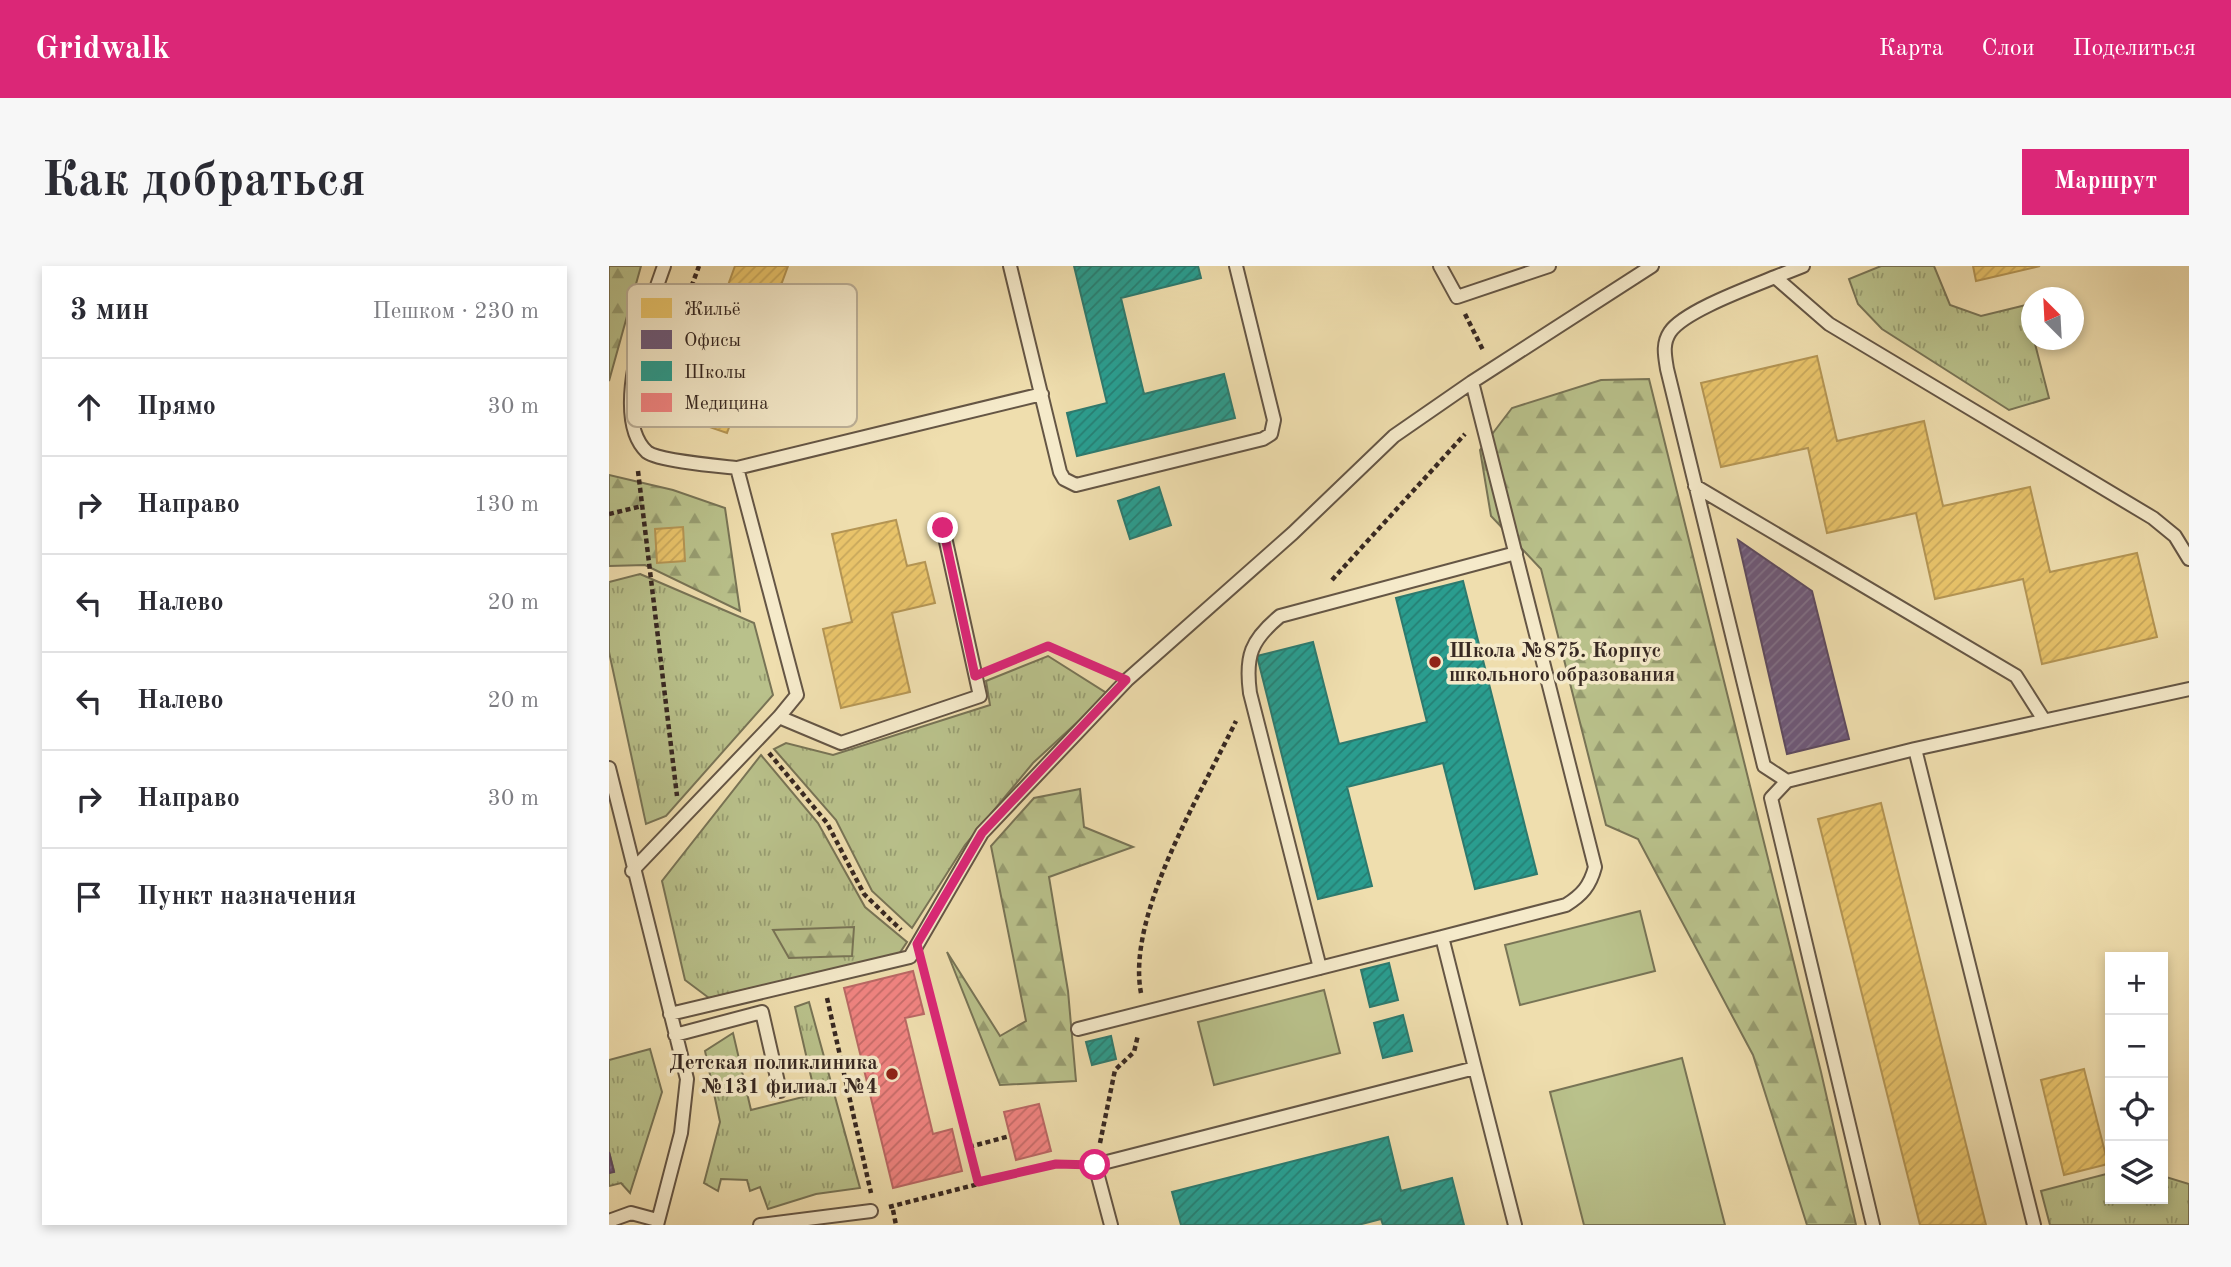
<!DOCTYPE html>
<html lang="ru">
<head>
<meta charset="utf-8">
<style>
  :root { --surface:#fff; --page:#f7f7f7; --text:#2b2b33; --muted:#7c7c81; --line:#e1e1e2; --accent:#db2777 }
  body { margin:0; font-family:"Old Standard TT",serif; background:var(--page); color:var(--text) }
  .controls { position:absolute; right:21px; bottom:21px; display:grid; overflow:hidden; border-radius:0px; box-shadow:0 4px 10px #0003 }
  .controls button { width:63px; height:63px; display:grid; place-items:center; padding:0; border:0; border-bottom:2px solid var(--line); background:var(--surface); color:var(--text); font:35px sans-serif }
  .compass { position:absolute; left:1412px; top:21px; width:63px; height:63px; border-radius:50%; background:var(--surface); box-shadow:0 4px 10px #0003; rotate:336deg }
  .stop { position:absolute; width:21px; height:21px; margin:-16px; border:5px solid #db2777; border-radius:50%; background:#fff }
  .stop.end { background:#db2777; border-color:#fff; box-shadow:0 2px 7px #0008 }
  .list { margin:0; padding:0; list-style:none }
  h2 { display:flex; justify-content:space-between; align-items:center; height:91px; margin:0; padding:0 28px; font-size:30px }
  h2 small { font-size:23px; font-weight:400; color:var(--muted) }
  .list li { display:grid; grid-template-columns:46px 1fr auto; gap:21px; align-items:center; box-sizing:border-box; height:98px; padding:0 28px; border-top:2px solid var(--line) }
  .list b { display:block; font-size:26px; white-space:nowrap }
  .list em { font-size:23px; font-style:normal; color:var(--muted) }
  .icon { flex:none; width:38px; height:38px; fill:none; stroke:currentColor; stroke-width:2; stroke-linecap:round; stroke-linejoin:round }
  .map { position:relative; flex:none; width:1580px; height:959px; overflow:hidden; border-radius:0px }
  header { display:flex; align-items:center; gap:42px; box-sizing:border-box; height:98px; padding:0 35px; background:var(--accent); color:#fff }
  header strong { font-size:33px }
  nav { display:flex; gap:38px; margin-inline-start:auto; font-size:24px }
  .intro { display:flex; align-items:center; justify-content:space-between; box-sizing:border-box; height:168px; padding:0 42px }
  h1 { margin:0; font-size:49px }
  .button { padding:18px 32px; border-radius:0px; background:var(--accent); color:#fff; font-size:24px; font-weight:700 }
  main { display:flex; gap:42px; padding:0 42px }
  aside { flex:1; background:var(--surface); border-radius:0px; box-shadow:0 4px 10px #0003 }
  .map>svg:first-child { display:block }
  .grass { fill:url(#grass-tufts); stroke:#787456; stroke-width:2 }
  .forest { fill:url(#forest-firs); stroke:#787456; stroke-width:2 }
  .garden { fill:#b9c18b; stroke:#787456; stroke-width:2 }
  .homes { fill:url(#homes-hatch); stroke:#b49554; stroke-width:2 }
  .offices { fill:url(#offices-hatch); stroke:#5d4a60; stroke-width:2 }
  .schools { fill:url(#schools-hatch); stroke:#2e7a6e; stroke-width:2 }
  .health { fill:url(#health-hatch); stroke:#ba6865; stroke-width:2 }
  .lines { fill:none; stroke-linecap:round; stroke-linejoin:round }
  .lane-casing { stroke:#655645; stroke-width:16 }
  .path { stroke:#372822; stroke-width:4.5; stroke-dasharray:5 3.5; stroke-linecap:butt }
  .lane { stroke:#f5eaca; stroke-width:12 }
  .route { stroke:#db2777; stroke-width:9 }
  .poi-dot { fill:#8f2418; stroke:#f5eaca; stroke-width:2.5 }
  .labels { text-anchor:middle; stroke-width:7; stroke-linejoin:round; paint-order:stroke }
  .poi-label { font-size:21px; font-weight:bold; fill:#372822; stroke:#f5eaca; text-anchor:start }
  .key { fill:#f5eaca; stroke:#bcb098; stroke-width:2 }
  .key-label { font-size:19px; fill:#372822 }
</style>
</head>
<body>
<header>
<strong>Gridwalk</strong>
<nav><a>Карта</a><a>Слои</a><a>Поделиться</a></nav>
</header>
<div class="intro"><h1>Как добраться</h1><a class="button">Маршрут</a></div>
<main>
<aside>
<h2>3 мин<small>Пешком · 230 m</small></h2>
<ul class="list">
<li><svg class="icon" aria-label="ahead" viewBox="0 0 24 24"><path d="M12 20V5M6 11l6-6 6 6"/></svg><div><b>Прямо</b></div><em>30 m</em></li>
<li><svg class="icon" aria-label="right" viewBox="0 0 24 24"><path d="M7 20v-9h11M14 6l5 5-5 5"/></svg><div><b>Направо</b></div><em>130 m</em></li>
<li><svg class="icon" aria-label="left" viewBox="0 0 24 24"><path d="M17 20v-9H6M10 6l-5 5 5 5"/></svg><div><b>Налево</b></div><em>20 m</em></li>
<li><svg class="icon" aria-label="left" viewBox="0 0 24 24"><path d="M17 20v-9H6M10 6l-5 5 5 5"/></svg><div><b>Налево</b></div><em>20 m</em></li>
<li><svg class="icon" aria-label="right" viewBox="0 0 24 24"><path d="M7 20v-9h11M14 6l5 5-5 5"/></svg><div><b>Направо</b></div><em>30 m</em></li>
<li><svg class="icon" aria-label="arrive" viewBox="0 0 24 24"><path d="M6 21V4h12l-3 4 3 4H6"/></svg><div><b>Пункт назначения</b></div></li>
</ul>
</aside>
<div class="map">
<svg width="1580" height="959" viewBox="0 0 1580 959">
  <defs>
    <pattern id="grass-tufts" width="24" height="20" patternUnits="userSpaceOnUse" patternTransform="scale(1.75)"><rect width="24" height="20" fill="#b9c18b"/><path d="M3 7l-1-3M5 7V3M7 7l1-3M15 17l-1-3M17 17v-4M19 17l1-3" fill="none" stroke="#979d71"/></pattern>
    <pattern id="forest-firs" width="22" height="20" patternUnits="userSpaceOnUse" patternTransform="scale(1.75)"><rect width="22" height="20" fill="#b9c18b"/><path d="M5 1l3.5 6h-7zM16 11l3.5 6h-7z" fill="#979d71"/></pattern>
    <pattern id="homes-hatch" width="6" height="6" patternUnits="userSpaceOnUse" patternTransform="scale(1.75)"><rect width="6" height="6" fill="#e9c46a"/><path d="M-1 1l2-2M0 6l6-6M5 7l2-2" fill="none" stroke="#c8a85c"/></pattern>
    <pattern id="offices-hatch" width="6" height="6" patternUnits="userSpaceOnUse" patternTransform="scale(1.75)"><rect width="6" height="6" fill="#6d597a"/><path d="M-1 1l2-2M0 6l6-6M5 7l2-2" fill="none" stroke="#82728b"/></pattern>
    <pattern id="schools-hatch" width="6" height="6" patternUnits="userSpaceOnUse" patternTransform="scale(1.75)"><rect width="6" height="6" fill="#2a9d8f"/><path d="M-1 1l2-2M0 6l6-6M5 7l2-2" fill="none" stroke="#258074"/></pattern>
    <pattern id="health-hatch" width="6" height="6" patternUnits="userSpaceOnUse" patternTransform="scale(1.75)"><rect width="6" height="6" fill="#f28482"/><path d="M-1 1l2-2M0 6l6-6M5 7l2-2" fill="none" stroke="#c56c6a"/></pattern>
  </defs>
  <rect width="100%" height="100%" fill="#efdeae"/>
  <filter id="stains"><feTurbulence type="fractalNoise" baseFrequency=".00286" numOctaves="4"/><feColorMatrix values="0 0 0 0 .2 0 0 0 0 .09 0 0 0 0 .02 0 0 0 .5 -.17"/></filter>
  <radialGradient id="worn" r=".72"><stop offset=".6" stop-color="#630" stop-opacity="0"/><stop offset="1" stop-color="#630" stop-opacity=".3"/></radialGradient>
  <path class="grass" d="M 1272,0 L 1325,0 L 1341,39 L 1372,50 L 1417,39 L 1422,74 L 1425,74 L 1440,132 L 1400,144 L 1273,63 L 1249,38 L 1240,13 Z
    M 31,308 L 145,357 L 164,429 L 57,550 L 37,558 L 0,386 L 0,316 Z
    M 439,390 L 499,428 L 424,497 L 356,579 L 303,662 L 263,625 L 227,554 L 165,483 L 177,477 L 224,489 L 381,439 L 377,415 Z
    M 152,489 L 209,557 L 256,641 L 298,676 L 290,688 L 100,732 L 76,714 L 53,615 Z
    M 200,736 L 251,922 L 207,928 L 159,943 L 151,921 L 141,925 L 138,914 L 112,913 L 109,925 L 95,917 L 111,856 L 96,785 L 124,767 L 142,844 L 206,828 L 186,741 Z
    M 41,783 L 53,826 L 21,927 L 12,917 L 0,920 L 0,907 L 5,905 L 0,886 L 0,794 Z
    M 1501,907 L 1501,933 L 1554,933 L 1554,910 L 1580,918 L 1580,959 L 1441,959 L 1432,925 Z"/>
  <path class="forest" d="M 0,0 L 32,0 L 0,115 Z
    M 1040,113 L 1212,806 L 1247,959 L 1198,959 L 1144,789 L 1029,573 L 997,559 L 932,303 L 882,250 L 871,184 L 903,142 L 992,114 Z
    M 0,209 L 64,224 L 116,242 L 131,345 L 36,299 L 0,300 Z
    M 471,523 L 475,561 L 524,581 L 440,611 L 459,725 L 467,815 L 391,819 L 338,686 L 391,770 L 417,755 L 382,580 L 425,532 Z
    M 245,661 L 243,690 L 180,692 L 164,664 Z"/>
  <path class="garden" d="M 1031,645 L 1046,705 L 911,739 L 896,679 Z
    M 715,724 L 731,787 L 605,819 L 589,756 Z
    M 1073,792 L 1116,959 L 975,959 L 941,826 Z"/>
  <path class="homes" d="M 126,0 L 179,0 L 118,167 L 71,151 Z
    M 1364,0 L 1431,0 L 1367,15 Z
    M 1208,90 L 1228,175 L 1315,155 L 1334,240 L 1421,221 L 1441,306 L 1528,287 L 1548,371 L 1433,398 L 1414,313 L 1326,333 L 1307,247 L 1218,267 L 1199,182 L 1112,201 L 1092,117 Z
    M 287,254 L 298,300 L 316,296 L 326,337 L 283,347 L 301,426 L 232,442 L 214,363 L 243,356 L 223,268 Z
    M 74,261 L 76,295 L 48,297 L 46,263 Z
    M 1272,537 L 1377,959 L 1311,959 L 1209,553 Z
    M 1475,803 L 1499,898 L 1455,909 L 1432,814 Z"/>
  <path class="offices" d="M 1129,274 L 1203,325 L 1240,473 L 1178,488 Z
    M 0,886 L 5,906 L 0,907 Z"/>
  <path class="schools" d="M 465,0 L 589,0 L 592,12 L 512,32 L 535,128 L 615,108 L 626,152 L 468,190 L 458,147 L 498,137 Z
    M 550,221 L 562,259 L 521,273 L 509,235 Z
    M 854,315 L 928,608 L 866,623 L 834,497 L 738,521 L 763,620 L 709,633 L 648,390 L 704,376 L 730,478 L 818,456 L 787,332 Z
    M 780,697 L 789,734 L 761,741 L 752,704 Z
    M 794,749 L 803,785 L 774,792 L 765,757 Z
    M 502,770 L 507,793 L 483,799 L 477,776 Z
    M 779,871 L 792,925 L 843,912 L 855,959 L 774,959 L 772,953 L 749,959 L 572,959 L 563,926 Z"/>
  <path class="health" d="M 304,705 L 315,748 L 296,752 L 324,868 L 343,863 L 353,905 L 284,922 L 235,722 Z
    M 430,838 L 442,885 L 407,894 L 395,846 Z"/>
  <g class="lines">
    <defs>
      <path id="lane" d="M 401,0 L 451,206 L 455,213 L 467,219 L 654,173 L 662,168 L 665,154 L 627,0
        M 831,0 L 848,31 L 940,0
        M 1166,11 L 1194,0
        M 128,202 L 433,128
        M 1086,220 L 1407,410 L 1435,454
        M 170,451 L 232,477 L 371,430 L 334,262
        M 1306,483 L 1425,959
        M 0,502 L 78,813 L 72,867 L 48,959
        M 1178,515 L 1155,500 L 1058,103 C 1056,90 1053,78 1061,66 C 1075,45 1142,21 1166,11 L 1220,58 L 1544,252 L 1566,270 L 1580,293
        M 23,605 L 170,451 L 188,429 L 128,202 C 110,200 50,195 38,186 C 0,151 39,45 55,0
        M 711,702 L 641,427 C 636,390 642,374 671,350 L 907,287
        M 61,748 L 301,691 L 373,567 L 518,414 L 684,267 L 785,170 L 863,116 L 1043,0
        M 469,763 L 833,671
        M 66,769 L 153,746 L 171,825
        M 866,802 L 906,959
        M 0,955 L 22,947 L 48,954
        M 151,959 L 262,945
        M 502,959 L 486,899 L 866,802 L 833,671 L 957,639 C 973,629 981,620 986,601 L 863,116
        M 1264,959 L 1162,532 L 1178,515 L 1306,483 L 1580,423"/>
    </defs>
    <use href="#lane" class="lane-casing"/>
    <path class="path" d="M 856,48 L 874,84
      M 47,116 L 90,0
      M 29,205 L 68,530
      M 0,248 L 33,240
      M 723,314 L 856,168
      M 386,402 L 439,380 L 497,406
      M 160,487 L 218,557 L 255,628 L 292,664
      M 315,707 L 369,916
      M 532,727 C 517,649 593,526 627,455
      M 218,732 L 262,927
      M 491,877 L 506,804 L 525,786 L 529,769
      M 360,881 L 401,870
      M 280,941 L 447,898 L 465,898
      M 284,944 L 287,959"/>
    <use href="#lane" class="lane"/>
  </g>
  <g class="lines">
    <path class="route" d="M 334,262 L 366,410 L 439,380 L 517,414 L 373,567 L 308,678 L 369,916 L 447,898 L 486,899"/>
  </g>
  <g class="poi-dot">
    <circle cx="826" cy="396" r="7"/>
    <circle cx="283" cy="808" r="7"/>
  </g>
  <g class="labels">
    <g class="poi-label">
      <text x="840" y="391">Школа №875. Корпус<tspan x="840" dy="24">школьного образования</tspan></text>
      <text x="269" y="803" text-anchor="end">Детская поликлиника<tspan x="269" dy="24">№131 филиал №4</tspan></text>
    </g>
  </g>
  <rect x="18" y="18" width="230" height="143" rx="10" class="key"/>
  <rect x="32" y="32" width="31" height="20" fill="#e9c46a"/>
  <rect x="32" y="64" width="31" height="19" fill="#6d597a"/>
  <rect x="32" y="95" width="31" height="20" fill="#2a9d8f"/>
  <rect x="32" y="127" width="31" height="19" fill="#f28482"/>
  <g class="key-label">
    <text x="75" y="49">Жильё</text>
    <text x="75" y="80">Офисы</text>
    <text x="75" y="112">Школы</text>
    <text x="75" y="143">Медицина</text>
  </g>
  <rect width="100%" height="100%" filter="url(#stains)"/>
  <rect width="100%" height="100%" fill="url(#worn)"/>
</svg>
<div class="controls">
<button>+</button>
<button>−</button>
<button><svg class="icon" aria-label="locate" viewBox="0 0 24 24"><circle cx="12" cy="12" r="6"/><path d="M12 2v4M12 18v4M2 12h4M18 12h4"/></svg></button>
<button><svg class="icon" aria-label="layers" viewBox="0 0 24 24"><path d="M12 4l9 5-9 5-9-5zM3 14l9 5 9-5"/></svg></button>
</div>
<svg class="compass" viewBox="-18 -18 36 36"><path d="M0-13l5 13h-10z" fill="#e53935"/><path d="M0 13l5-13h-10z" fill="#7c7c81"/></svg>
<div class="stop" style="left:486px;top:899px"></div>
<div class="stop end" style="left:334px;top:262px"></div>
</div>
</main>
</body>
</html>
